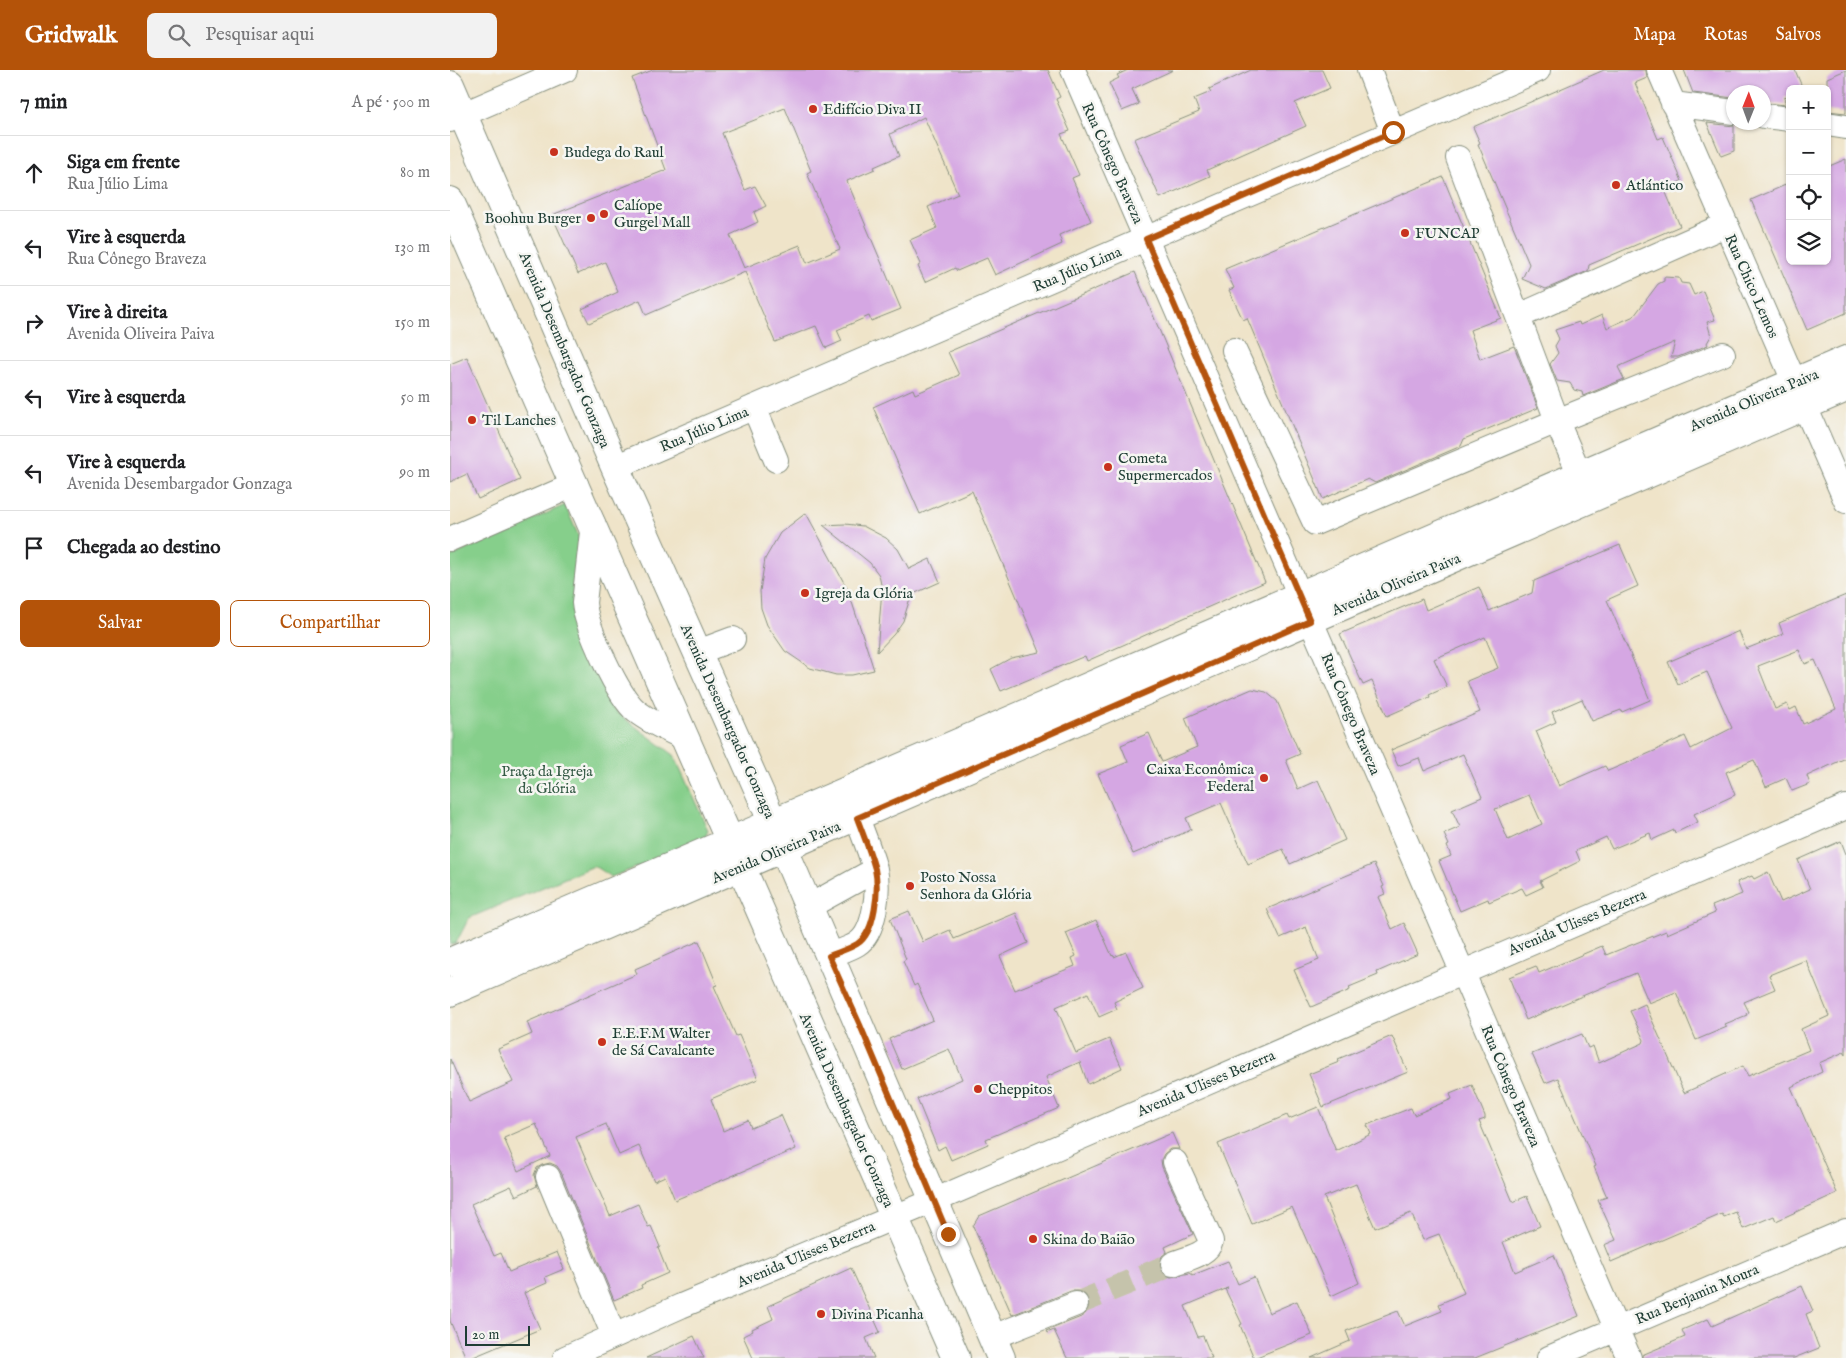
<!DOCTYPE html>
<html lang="pt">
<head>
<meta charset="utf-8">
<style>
  :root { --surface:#fff; --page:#f2f2f2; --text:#202124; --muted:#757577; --line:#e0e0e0; --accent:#b45309 }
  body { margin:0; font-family:"IM FELL English",serif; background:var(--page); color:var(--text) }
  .controls { position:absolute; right:15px; top:15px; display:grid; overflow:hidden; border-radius:8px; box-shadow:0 1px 4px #0004 }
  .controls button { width:45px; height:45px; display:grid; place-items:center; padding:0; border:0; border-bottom:1px solid var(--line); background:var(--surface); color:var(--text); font:25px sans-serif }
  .compass { position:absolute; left:1276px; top:15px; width:45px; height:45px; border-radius:50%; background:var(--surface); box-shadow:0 1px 4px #0004; rotate:1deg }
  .scale { position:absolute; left:15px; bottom:12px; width:65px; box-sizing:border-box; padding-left:5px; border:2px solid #1f3d34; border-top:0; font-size:14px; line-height:18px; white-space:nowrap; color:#1f3d34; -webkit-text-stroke:4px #f6f6f2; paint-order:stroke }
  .stop { position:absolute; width:15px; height:15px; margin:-11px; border:4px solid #b45309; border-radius:50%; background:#fff }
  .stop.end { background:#b45309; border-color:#fff; box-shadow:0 1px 5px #0008 }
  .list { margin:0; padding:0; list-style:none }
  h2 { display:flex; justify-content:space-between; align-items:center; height:65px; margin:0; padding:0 20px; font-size:21px }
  h2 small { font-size:16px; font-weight:400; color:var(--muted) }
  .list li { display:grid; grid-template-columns:32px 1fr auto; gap:15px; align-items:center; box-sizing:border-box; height:75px; padding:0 20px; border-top:1px solid var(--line) }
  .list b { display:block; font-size:19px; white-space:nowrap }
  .list p { margin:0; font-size:16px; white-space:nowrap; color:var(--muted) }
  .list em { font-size:16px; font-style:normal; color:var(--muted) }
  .actions { display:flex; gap:10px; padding:15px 20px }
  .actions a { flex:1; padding:11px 0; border:1px solid var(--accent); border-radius:8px; text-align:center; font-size:18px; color:var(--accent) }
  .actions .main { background:var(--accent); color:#fff }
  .icon { flex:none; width:28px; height:28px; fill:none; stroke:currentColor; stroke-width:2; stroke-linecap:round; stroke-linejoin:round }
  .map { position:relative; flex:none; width:1396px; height:1288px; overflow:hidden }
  header { display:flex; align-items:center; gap:30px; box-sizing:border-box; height:70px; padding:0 25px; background:var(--accent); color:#fff }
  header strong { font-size:24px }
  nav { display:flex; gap:28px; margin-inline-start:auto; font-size:18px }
  .search { width:350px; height:45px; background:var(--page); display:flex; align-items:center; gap:12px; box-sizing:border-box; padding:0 18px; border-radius:8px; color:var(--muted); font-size:19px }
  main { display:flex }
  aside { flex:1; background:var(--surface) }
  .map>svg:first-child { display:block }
  .green { fill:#86cf8b; stroke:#528660 }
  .building { fill:#d5a7e3; fill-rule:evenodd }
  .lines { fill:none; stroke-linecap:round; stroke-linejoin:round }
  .minor-tunnel { stroke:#c5c3ab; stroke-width:24; stroke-dasharray:24 12; stroke-linecap:butt }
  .minor-casing { stroke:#87907e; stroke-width:26 }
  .major-casing { stroke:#87907e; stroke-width:30 }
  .minor { stroke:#fff; stroke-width:24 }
  .major { stroke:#fff; stroke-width:28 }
  .route { stroke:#b45309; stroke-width:6 }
  .poi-dot { fill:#c8321e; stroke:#f6f6f2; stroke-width:2 }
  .labels { text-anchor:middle; stroke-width:5; stroke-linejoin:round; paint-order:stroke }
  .poi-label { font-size:15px; fill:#1f3d34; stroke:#f6f6f2; text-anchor:start }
  .street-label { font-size:15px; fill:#1f3d34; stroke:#f6f6f2 }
  .park-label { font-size:15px; fill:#345a45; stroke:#f6f6f2 }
</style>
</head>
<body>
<header>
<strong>Gridwalk</strong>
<div class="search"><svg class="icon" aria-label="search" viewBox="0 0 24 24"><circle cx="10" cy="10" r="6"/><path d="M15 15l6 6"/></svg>Pesquisar aqui</div>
<nav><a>Mapa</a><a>Rotas</a><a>Salvos</a></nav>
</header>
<main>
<aside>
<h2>7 min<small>A pé · 500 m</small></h2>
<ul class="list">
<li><svg class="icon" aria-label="ahead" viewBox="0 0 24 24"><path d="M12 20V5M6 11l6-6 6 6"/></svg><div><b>Siga em frente</b><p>Rua Júlio Lima</p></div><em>80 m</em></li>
<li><svg class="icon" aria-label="left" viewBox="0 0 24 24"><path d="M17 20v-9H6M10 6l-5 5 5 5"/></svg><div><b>Vire à esquerda</b><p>Rua Cônego Braveza</p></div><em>130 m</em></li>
<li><svg class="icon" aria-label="right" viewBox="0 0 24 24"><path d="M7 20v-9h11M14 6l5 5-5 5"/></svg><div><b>Vire à direita</b><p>Avenida Oliveira Paiva</p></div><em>150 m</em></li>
<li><svg class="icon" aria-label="left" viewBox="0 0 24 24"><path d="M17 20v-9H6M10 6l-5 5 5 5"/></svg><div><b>Vire à esquerda</b></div><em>50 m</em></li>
<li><svg class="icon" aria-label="left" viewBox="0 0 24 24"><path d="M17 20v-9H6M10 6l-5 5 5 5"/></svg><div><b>Vire à esquerda</b><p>Avenida Desembargador Gonzaga</p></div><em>90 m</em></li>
<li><svg class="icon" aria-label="arrive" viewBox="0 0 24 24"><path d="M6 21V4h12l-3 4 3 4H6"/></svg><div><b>Chegada ao destino</b></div></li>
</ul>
<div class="actions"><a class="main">Salvar</a><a>Compartilhar</a></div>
</aside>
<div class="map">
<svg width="1396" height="1288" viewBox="0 0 1396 1288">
  <rect width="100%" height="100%" fill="#f6f6f2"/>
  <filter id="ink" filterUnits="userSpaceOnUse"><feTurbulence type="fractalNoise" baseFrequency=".02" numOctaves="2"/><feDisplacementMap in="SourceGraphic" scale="10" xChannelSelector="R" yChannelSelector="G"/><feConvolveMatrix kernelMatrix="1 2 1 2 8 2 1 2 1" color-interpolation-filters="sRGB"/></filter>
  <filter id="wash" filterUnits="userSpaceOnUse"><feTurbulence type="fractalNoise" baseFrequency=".0096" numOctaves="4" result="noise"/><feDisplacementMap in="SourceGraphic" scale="20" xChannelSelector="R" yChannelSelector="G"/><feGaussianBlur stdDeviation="1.12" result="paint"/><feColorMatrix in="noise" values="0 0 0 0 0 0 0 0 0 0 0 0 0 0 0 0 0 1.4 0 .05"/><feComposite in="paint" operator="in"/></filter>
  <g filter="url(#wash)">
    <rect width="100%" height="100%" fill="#efe4c9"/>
    <path class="green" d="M 115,435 L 129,467 L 124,541 L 163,640 L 224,685 L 258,760 L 255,768 L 251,773 L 161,807 L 144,796 L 19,848 L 6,873 L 0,875 L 0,487 Z"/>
    <g id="blocks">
      <path class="building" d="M 203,0 L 598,0 L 610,27 L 606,29 L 620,61 L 611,64 L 629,105 L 622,108 L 641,151 L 609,165 L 612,174 L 545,205 L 537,188 L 507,201 L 505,198 L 475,212 L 468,196 L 471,194 L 460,170 L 487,158 L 478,137 L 508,124 L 474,47 L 440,64 L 449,86 L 424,97 L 425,99 L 397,111 L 451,239 L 421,251 L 419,246 L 387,260 L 392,271 L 376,278 L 366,256 L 325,272 L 295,202 L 196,245 L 190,230 L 139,253 L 132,239 L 168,222 L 155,192 L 128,204 L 102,145 L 216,100 L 182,8 ZM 335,38 L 361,101 L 357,103 L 390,179 L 357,193 L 350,175 L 294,198 L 280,165 L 308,152 L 304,142 L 316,136 L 305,116 L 295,120 L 272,63 Z
        M 678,0 L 723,0 L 682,19 L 689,34 L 672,41 L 659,13 L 669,8 L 667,5 Z
        M 801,0 L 872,0 L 880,18 L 845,33 L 856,56 L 757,100 L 760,106 L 710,128 L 684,69 L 749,42 L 744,29 L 761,22 L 759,19 Z
        M 1154,0 L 1196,0 L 1197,8 L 1185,13 L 1208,69 L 1213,67 L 1232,111 L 1214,118 L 1230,156 L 1139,195 L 1138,201 L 1096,219 L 1072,209 L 1079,194 L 1028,74 L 1030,73 L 1023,57 Z
        M 1234,0 L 1345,0 L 1353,19 L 1340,19 L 1340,26 L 1334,28 L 1336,35 L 1314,33 L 1314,22 L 1284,22 L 1284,28 L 1243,23 Z
        M 1396,0 L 1396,43 L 1377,41 L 1377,8 Z
        M 1257,53 L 1284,56 L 1284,81 L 1271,86 Z
        M 1396,89 L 1396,243 L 1357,260 L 1301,130 L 1340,113 L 1340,191 L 1377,191 L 1377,97 Z
        M 993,107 L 1051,248 L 1020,260 L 1030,289 L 1064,276 L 1088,338 L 1014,369 L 1011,376 L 925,413 L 918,409 L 873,429 L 797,248 L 793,250 L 779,220 L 784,218 L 775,199 Z
        M 685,202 L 815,512 L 637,591 L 635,586 L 551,621 L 541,599 L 561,588 L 590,582 L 522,421 L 470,444 L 423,337 L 463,319 L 465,324 L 509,305 L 498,282 Z
        M 1214,207 L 1229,208 L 1231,213 L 1239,214 L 1244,225 L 1253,221 L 1265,250 L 1257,252 L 1261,266 L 1257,273 L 1258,275 L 1228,287 L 1221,287 L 1225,272 L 1168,297 L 1174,309 L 1133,326 L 1132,322 L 1124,320 L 1120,313 L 1107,311 L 1100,294 L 1108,283 L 1105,276 L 1109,269 L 1105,260 L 1129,252 L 1130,255 L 1152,245 L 1157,258 L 1184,246 L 1208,214 L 1214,211 Z
        M 17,287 L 70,410 L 28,429 L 17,404 L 0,412 L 0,294 Z
        M 356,443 L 398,520 L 424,600 L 402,605 L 386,605 L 360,598 L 335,581 L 317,555 L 311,538 L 310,521 L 315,489 L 330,463 Z
        M 395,454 L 413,456 L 436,468 L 448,479 L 459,499 L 480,489 L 490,512 L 461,525 L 453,551 L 444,564 L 427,582 L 432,519 L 429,505 L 420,493 L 373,455 Z
        M 1170,475 L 1188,516 L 1157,530 L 1200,630 L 1172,642 L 1171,640 L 1142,651 L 1132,629 L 1102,642 L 1106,652 L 1086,661 L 1109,716 L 1155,696 L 1158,701 L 1209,679 L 1209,678 L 1235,666 L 1241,679 L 1282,658 L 1257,602 L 1228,614 L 1218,592 L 1289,561 L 1296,579 L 1333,564 L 1329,553 L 1396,525 L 1396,688 L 1357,706 L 1360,714 L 1342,721 L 1336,708 L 1316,717 L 1304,690 L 1276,702 L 1285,725 L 1244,744 L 1248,752 L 1225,763 L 1224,760 L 1202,770 L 1200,763 L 1162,779 L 1156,767 L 1126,781 L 1130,791 L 1090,811 L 1093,817 L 1076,825 L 1072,818 L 1039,832 L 1038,829 L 1010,841 L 989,791 L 1001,786 L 997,776 L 999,775 L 994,764 L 1010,757 L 1002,740 L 1032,727 L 1013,684 L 974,701 L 969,688 L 948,696 L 941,680 L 1030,642 L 1017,611 L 1048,598 L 1035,567 L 984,589 L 997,617 L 979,625 L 980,627 L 937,646 L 922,611 L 913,615 L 890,564 L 972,529 L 976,540 L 1029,517 L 1039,541 L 1082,523 L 1084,511 ZM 1349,580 L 1355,594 L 1365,590 L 1386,639 L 1353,654 L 1346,637 L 1340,640 L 1337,634 L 1325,639 L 1308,596 ZM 1079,725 L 1092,754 L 1058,770 L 1045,739 Z
        M 802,619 L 816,622 L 827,631 L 850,684 L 836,690 L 848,719 L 868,710 L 895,770 L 840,794 L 833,779 L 798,794 L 771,733 L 736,748 L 741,760 L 683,784 L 648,704 L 678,692 L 671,675 L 699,663 L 712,692 L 747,677 L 735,648 Z
        M 1391,771 L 1396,784 L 1396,985 L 1394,982 L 1369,993 L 1372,1002 L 1341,1017 L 1387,1123 L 1326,1151 L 1324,1146 L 1293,1159 L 1286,1142 L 1274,1147 L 1272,1144 L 1161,1192 L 1154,1175 L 1166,1170 L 1148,1130 L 1157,1127 L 1144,1097 L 1146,1096 L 1108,1008 L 1095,1013 L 1082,984 L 1132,964 L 1138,978 L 1143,976 L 1149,993 L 1193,973 L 1194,970 L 1180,941 L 1195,934 L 1234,1023 L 1293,996 L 1298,1006 L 1359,980 L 1351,959 L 1379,946 L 1356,890 L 1319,905 L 1325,919 L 1294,932 L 1299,942 L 1296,943 L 1297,945 L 1275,954 L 1277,957 L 1246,970 L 1226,922 L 1199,933 L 1186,903 L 1076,950 L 1059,907 L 1086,896 L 1089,903 L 1152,876 L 1156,885 L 1216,861 L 1217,864 L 1265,843 L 1262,836 L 1292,824 L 1287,812 L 1302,806 L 1304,809 L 1318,802 L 1331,832 L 1360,819 L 1348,790 Z
        M 924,794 L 934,816 L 932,817 L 935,824 L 928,827 L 942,859 L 954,853 L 968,884 L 927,902 L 928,905 L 899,917 L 900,920 L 861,937 L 844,900 L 869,890 L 856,857 L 830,868 L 817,839 Z
        M 459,841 L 473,872 L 500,860 L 504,869 L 566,843 L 578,873 L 550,886 L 565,920 L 625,896 L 622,888 L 626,886 L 616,863 L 646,850 L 662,886 L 663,885 L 664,887 L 676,882 L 693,918 L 664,932 L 667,939 L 649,947 L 638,923 L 606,937 L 626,983 L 659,969 L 672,998 L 638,1014 L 630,992 L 596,1007 L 609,1038 L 536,1069 L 538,1074 L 501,1090 L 495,1076 L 488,1080 L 467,1029 L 512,1009 L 499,979 L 452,999 L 439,969 L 483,950 L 467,914 L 464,916 L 453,891 L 456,889 L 440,849 Z
        M 249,871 L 267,915 L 264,916 L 286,966 L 289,965 L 308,1009 L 261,1029 L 273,1061 L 298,1050 L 301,1058 L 331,1045 L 346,1079 L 225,1130 L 215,1106 L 204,1111 L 189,1076 L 169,1085 L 156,1054 L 126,1067 L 160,1146 L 188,1134 L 198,1157 L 201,1156 L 210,1177 L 208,1178 L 218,1203 L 191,1215 L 192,1218 L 164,1230 L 111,1102 L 107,1096 L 100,1093 L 92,1095 L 87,1098 L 84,1105 L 87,1116 L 66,1126 L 61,1116 L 21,1134 L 44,1186 L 51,1183 L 59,1202 L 107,1182 L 114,1199 L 95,1207 L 97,1213 L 74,1223 L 90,1259 L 21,1288 L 16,1288 L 0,1251 L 0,989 L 19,1032 L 63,1012 L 48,979 L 82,964 L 77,952 L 187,904 L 185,899 ZM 86,1054 L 100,1086 L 68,1101 L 54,1068 Z
        M 942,966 L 958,1002 L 873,1037 L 859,1004 L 889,992 L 888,989 Z
        M 1022,1015 L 1035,1046 L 1035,1049 L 1029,1051 L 1063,1132 L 1077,1126 L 1090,1156 L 1053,1172 L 1065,1202 L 1104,1185 L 1129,1246 L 1025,1288 L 861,1288 L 900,1271 L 896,1261 L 948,1241 L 955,1256 L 992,1241 L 989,1234 L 1014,1223 L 989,1164 L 973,1170 L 961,1143 L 925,1158 L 906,1114 L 874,1127 L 909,1213 L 881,1226 L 842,1137 L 802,1154 L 768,1074 L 837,1045 L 839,1049 L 868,1037 L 886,1081 L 921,1064 L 917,1055 L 961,1038 L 964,1045 L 1002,1029 L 1000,1024 Z
        M 722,1063 L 729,1079 L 720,1079 L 714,1084 L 711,1090 L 712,1097 L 743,1164 L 715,1177 L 717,1182 L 712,1186 L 710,1192 L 710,1199 L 714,1204 L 721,1207 L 740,1203 L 743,1205 L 778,1191 L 788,1214 L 804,1207 L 819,1243 L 847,1231 L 862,1265 L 804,1288 L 790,1255 L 792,1254 L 775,1219 L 778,1218 L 735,1236 L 748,1267 L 753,1266 L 762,1288 L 617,1288 L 604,1260 L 597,1263 L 596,1261 L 631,1247 L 636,1243 L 639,1236 L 639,1228 L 635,1224 L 628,1221 L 621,1221 L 562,1245 L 523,1156 L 529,1146 Z
        M 401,1198 L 430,1262 L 416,1268 L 424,1288 L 303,1288 L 293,1266 L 303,1261 L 302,1259 L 323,1249 L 318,1236 Z
        M 1352,1216 L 1363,1241 L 1356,1244 L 1369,1278 L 1344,1288 L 1192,1288 L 1192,1285 L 1235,1267 L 1232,1260 L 1258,1249 L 1262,1256 Z
        M 244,1266 L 254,1288 L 196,1288 Z"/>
    </g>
  </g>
  <g filter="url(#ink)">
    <use href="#blocks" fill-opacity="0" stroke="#87907e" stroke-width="1"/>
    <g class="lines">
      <path class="minor-tunnel" d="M 626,1234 L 723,1194"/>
      <defs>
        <path id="minor" d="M 623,0 L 1179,1288
          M 919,0 L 943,62
          M 1209,0 L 1396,431
          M 1223,34 L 1284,42
          M 1314,46 L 1340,49
          M 0,50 L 115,0
          M 1377,54 L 1396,57
          M 1008,88 L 1111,361 L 1130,405
          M 1069,246 L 1275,155
          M 784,280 L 865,453 L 1107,351 L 1273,284
          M 304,337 L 326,390
          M 165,397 L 1088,0
          M 143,453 L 134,533 C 136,557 168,626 186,641 C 201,653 220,661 237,669
          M 0,469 L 126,414
          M 248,582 L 283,569
          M 358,837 L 425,800
          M 379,886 C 388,882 399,879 407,874 C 426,862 429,818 425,799 C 420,781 413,764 407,748
          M 98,1107 L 164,1266
          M 723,1194 C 734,1189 758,1185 761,1171 L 725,1092
          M 543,1267 L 626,1234
          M 115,1288 L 231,1236 L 488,1129 L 1396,737
          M 1099,1288 L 1396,1161"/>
        <path id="major" d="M 0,15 L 165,397 L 310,723 L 551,1288
          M 0,131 C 171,516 335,903 506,1288
          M 0,892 L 1396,290
          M 0,922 L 1396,318"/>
      </defs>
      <use href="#minor" class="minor-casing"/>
      <use href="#major" class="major-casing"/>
      <use href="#minor" class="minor"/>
      <use href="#major" class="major"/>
    </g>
  </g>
  <g class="lines" filter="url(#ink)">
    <path class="route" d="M 498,1164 L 410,955 L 379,886 C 388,882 399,879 407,874 C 426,862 429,818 425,799 C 420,781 413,764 407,748 L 860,551 L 696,169 L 943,62"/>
  </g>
  <g class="poi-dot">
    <circle cx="363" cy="39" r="5"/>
    <circle cx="104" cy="82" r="5"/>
    <circle cx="1166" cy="115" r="5"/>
    <circle cx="154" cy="144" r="5"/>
    <circle cx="141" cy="148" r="5"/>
    <circle cx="955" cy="163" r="5"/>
    <circle cx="22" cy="350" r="5"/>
    <circle cx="658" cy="397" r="5"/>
    <circle cx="355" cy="523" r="5"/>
    <circle cx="814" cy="708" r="5"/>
    <circle cx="460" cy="816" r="5"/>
    <circle cx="152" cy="972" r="5"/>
    <circle cx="528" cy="1019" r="5"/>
    <circle cx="583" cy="1169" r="5"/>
    <circle cx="371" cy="1244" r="5"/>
  </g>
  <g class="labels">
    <g class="poi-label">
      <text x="373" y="44">Edifício Diva II</text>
      <text x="114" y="87">Budega do Raul</text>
      <text x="1176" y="120">Atlántico</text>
      <text x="164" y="140">Calíope<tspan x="164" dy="17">Gurgel Mall</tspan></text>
      <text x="131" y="153" text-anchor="end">Boohuu Burger</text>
      <text x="965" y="168">FUNCAP</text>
      <text x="32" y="355">Til Lanches</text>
      <text x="668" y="393">Cometa<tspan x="668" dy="17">Supermercados</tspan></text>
      <text x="365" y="528">Igreja da Glória</text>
      <text x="804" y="704" text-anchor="end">Caixa Econômica<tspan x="804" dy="17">Federal</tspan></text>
      <text x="470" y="812">Posto Nossa<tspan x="470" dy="17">Senhora da Glória</tspan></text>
      <text x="162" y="968">E.E.F.M Walter<tspan x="162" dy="17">de Sá Cavalcante</tspan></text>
      <text x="538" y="1024">Cheppitos</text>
      <text x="593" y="1174">Skina do Baião</text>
      <text x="381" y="1249">Divina Picanha</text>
    </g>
    <g class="street-label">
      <text transform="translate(663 93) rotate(66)" y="5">Rua Cônego Braveza</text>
      <text transform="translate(627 199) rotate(-23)" y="5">Rua Júlio Lima</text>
      <text transform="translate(1302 216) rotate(66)" y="5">Rua Chico Lemos</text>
      <text transform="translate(115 280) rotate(67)" y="5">Avenida Desembargador Gonzaga</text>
      <text transform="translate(1304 330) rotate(-23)" y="5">Avenida Oliveira Paiva</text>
      <text transform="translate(254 359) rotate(-23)" y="5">Rua Júlio Lima</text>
      <text transform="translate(946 514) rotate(-23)" y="5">Avenida Oliveira Paiva</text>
      <text transform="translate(901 644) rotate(67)" y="5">Rua Cônego Braveza</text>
      <text transform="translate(278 651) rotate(66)" y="5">Avenida Desembargador Gonzaga</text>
      <text transform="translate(326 782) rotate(-23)" y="5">Avenida Oliveira Paiva</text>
      <text transform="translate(1127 852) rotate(-23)" y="5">Avenida Ulisses Bezerra</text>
      <text transform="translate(756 1013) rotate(-23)" y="5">Avenida Ulisses Bezerra</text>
      <text transform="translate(1061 1016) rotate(67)" y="5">Rua Cônego Braveza</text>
      <text transform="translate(397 1040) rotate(66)" y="5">Avenida Desembargador Gonzaga</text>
      <text transform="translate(356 1184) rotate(-23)" y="5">Avenida Ulisses Bezerra</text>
      <text transform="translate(1247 1224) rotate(-23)" y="5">Rua Benjamin Moura</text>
    </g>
    <g class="park-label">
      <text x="97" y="706">Praça da Igreja<tspan x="97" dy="17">da Glória</tspan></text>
    </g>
  </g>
</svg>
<div class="controls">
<button>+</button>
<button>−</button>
<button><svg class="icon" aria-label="locate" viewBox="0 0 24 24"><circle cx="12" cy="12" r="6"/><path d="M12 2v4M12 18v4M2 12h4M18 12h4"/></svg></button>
<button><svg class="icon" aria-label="layers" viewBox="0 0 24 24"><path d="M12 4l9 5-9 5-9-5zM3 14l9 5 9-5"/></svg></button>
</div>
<svg class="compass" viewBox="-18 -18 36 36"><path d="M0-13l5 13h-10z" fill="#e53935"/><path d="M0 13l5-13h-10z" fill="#757577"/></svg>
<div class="scale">20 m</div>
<div class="stop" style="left:943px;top:62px"></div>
<div class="stop end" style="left:498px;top:1164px"></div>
</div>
</main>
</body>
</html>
